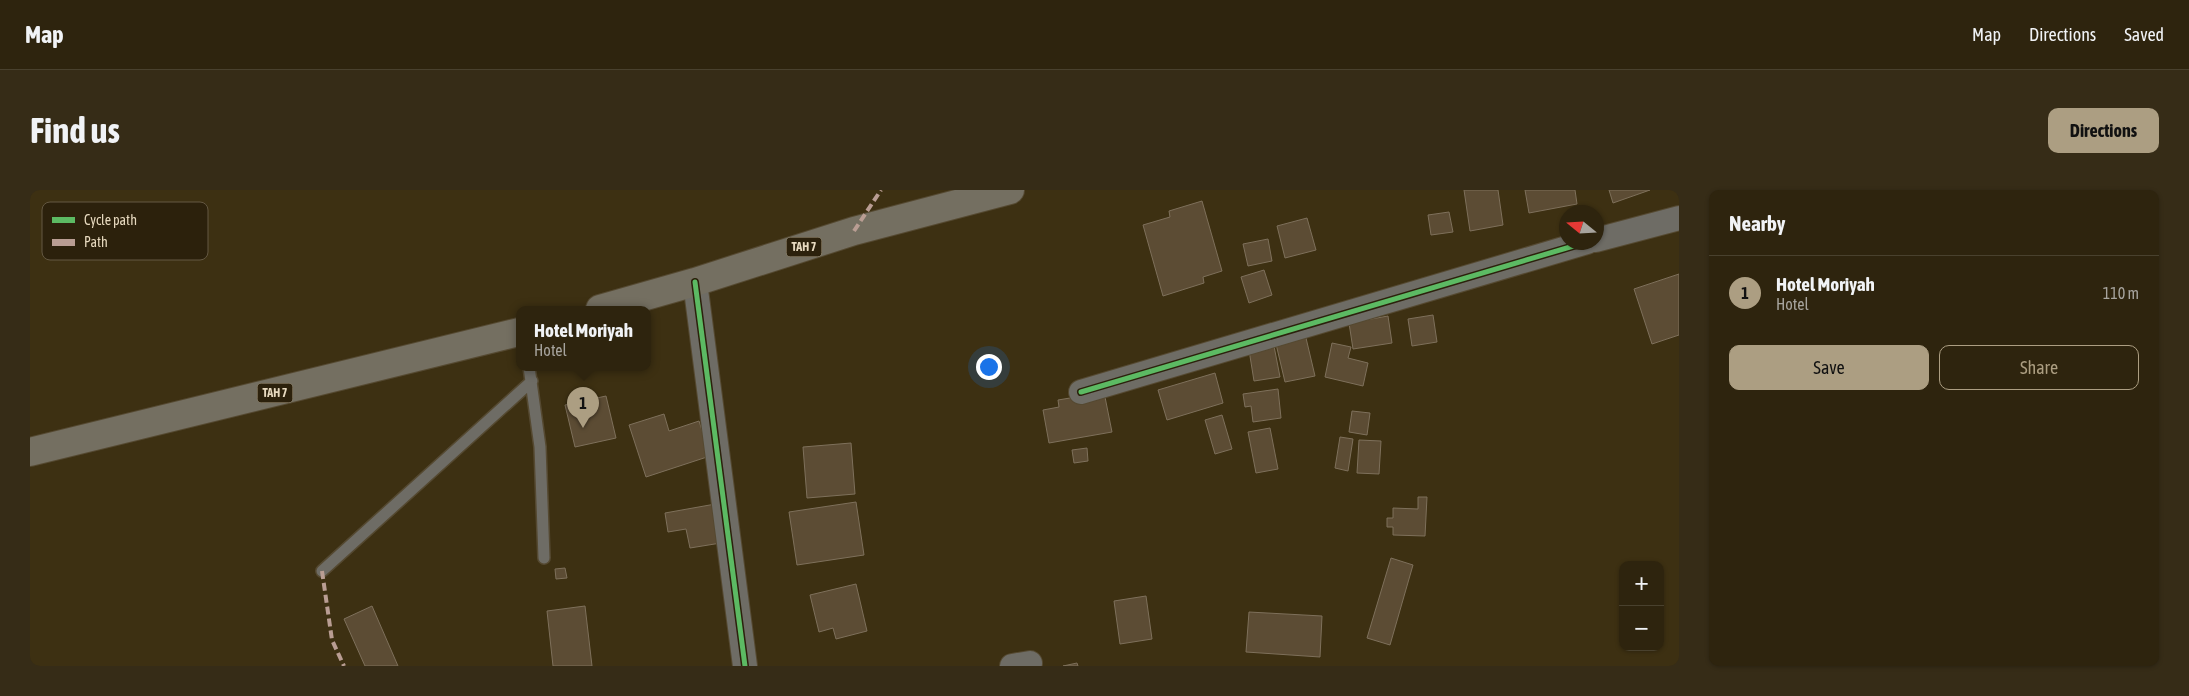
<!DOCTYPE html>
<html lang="en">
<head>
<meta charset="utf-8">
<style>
  :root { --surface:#2e240e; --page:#362c17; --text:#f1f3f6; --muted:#a7a49e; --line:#49412e; --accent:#ac9e82 }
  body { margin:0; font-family:"Asap Condensed",sans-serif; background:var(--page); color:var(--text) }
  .controls { position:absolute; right:15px; bottom:15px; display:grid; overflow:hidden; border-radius:10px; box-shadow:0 1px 4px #0004 }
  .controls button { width:45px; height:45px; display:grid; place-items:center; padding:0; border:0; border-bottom:1px solid var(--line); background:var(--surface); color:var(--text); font:25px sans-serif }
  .compass { position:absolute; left:1529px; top:15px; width:45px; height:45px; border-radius:50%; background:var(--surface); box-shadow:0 1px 4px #0004; rotate:288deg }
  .you { position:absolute; left:958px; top:176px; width:18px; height:18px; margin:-12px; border:4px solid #fff; border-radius:50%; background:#1a73e8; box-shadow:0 0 0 8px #1a73e833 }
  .badge { display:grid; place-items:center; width:32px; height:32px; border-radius:50%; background:var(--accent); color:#111; font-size:16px; font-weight:700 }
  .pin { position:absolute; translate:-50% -41px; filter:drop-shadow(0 1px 2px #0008) }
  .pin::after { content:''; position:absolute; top:26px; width:18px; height:15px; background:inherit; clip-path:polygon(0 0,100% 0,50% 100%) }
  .popup { position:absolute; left:486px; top:116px; width:135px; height:65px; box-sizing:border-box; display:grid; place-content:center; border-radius:10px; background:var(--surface); filter:drop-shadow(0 1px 4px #0005); font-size:16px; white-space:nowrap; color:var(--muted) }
  .popup b { font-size:19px; color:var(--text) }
  .popup::after { content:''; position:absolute; left:50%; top:100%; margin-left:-10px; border:10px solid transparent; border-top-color:var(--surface) }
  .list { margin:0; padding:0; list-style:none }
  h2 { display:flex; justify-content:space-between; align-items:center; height:65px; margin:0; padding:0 20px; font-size:21px }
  h2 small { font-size:16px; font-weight:400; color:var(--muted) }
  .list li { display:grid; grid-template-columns:32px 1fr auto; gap:15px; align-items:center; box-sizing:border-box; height:75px; padding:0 20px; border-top:1px solid var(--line) }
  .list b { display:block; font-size:19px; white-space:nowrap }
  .list p { margin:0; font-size:16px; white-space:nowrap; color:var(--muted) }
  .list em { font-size:16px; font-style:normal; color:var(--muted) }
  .actions { display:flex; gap:10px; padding:15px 20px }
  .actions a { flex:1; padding:11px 0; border:1px solid var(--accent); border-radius:10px; text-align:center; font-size:18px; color:var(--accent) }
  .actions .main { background:var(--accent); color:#111 }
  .map { position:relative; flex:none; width:1649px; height:476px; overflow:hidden; border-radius:10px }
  header { display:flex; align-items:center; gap:30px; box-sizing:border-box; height:70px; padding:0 25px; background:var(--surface); border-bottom:1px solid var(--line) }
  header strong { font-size:24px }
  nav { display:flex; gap:28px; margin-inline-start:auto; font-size:18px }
  .intro { display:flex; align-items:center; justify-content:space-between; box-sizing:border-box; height:120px; padding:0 30px }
  h1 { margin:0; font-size:35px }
  .button { padding:12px 22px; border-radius:10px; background:var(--accent); color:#111; font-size:18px; font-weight:700 }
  main { display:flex; gap:30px; padding:0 30px }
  aside { flex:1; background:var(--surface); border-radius:10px; box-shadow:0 1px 4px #0004 }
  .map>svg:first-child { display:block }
  .building { fill:#5c4c34; stroke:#7e705b }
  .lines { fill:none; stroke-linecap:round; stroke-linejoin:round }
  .lane-casing { stroke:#554931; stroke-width:14 }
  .street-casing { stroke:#554931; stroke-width:26 }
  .highway-casing { stroke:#554931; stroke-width:30 }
  .lane { stroke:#6e6c65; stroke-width:11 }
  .street { stroke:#6e6c65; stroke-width:24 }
  .highway { stroke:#746f61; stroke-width:28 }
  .quiet { stroke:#b99d93; stroke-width:4; stroke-dasharray:8 4; stroke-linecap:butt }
  .cycleway-casing { stroke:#2c210c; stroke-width:8 }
  .cycleway { stroke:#5cba63; stroke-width:5 }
  .labels { text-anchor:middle; stroke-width:5; stroke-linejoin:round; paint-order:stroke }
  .shield { fill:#2c210c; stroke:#afa289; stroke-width:1 }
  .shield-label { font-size:12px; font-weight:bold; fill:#e7d9bf }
  .key { fill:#2c210c; stroke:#645842; stroke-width:1 }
  .key-label { font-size:14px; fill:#e7d9bf }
</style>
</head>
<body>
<header>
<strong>Map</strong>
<nav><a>Map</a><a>Directions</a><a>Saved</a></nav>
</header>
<div class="intro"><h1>Find us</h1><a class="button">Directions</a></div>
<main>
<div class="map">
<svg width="1649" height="476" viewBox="0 0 1649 476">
  <rect width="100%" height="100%" fill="#3d3012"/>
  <path class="building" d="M 1434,0 L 1468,0 L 1473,35 L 1440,41 Z
    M 1495,0 L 1545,0 L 1547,14 L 1499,23 Z
    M 1579,0 L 1620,0 L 1583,13 Z
    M 1172,11 L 1192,81 L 1173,87 L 1174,93 L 1133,106 L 1113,35 L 1140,27 L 1139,21 Z
    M 1419,22 L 1423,42 L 1401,45 L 1398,25 Z
    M 1277,28 L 1286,60 L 1255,68 L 1247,36 Z
    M 1238,49 L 1242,71 L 1218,76 L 1213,54 Z
    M 1234,80 L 1242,105 L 1219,113 L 1211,87 Z
    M 1649,84 L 1649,145 L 1622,154 L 1604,99 Z
    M 1403,125 L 1407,152 L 1382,156 L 1378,129 Z
    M 1358,126 L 1362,153 L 1323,159 L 1319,133 Z
    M 1276,148 L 1285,186 L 1255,192 L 1246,154 Z
    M 1302,153 L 1321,157 L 1318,168 L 1338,173 L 1333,196 L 1295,187 Z
    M 1244,156 L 1250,187 L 1224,191 L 1219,160 Z
    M 1185,183 L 1193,213 L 1137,230 L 1128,200 Z
    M 1248,199 L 1251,228 L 1223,232 L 1221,216 L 1215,217 L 1213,204 Z
    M 1064,204 L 1065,209 L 1075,207 L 1082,242 L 1019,253 L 1013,220 L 1029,217 L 1028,210 Z
    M 576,206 L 586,248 L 545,257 L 535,215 Z
    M 1322,221 L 1340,223 L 1337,245 L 1319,242 Z
    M 634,224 L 639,241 L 669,231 L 680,266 L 616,287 L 599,235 Z
    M 1192,225 L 1202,259 L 1185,264 L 1175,230 Z
    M 1240,238 L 1248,279 L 1226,283 L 1218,242 Z
    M 1310,247 L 1323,249 L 1318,281 L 1305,278 Z
    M 1329,250 L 1351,251 L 1349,284 L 1327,283 Z
    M 821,253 L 825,304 L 777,308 L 773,257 Z
    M 1057,258 L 1058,271 L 1044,273 L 1042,260 Z
    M 1388,307 L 1397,307 L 1395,346 L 1363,345 L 1363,337 L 1357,337 L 1357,328 L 1363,328 L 1363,318 L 1388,319 Z
    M 826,312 L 834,365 L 767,375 L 759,322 Z
    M 691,313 L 697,352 L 660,358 L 656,339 L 638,342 L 635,323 Z
    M 1361,368 L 1383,375 L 1360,455 L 1337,448 Z
    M 535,378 L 537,388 L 526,389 L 525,379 Z
    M 826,394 L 837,441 L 806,449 L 803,438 L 789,442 L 780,405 Z
    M 1116,406 L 1122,449 L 1090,454 L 1084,411 Z
    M 342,416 L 368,476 L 335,476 L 314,429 Z
    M 555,416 L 562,476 L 523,476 L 517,421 Z
    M 1219,422 L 1292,426 L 1290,467 L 1216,462 Z
    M 1047,473 L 1048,476 L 1033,476 Z"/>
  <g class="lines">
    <defs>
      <path id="lane" d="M 499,177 L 510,257 L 514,368
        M 292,381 L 502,191"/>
      <path id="street" d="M 1566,50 L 1649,28
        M 665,92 L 715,476
        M 1051,202 L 1557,52
        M 982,476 L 1000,473"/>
      <path id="highway" d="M 570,119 L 665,92 L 824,41 L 980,0
        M 0,262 L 489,142"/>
    </defs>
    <use href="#lane" class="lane-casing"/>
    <use href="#street" class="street-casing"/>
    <use href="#highway" class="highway-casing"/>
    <use href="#lane" class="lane"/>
    <use href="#street" class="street"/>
    <use href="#highway" class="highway"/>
    <path class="quiet" d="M 824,41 L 851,0
      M 292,381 L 302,450 L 314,476"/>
    <defs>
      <path id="cycleway" d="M 665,92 L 715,476
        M 1051,202 L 1557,52"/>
    </defs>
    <use href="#cycleway" class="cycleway-casing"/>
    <use href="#cycleway" class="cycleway"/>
  </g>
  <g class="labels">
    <g class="shield">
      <rect x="756.5" y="47.5" width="35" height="19" rx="4"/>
      <rect x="227.5" y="193.5" width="35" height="19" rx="4"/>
    </g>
    <g class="shield-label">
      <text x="774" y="61">TAH 7</text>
      <text x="245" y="207">TAH 7</text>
    </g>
  </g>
  <rect x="12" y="12" width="166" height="58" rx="8" class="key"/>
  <rect x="22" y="27" width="23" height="6" fill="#5cba63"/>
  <rect x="22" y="49" width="23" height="7" fill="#b99d93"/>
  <g class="key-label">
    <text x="54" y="35">Cycle path</text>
    <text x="54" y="57">Path</text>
  </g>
</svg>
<div class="controls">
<button>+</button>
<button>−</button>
</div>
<svg class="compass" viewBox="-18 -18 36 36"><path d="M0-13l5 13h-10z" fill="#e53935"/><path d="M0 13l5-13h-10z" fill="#a7a49e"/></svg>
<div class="you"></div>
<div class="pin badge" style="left:553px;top:238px">1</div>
<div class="popup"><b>Hotel Moriyah</b>Hotel</div>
</div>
<aside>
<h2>Nearby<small></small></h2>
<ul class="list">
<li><span class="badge">1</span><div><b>Hotel Moriyah</b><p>Hotel</p></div><em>110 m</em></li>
</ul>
<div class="actions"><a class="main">Save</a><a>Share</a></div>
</aside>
</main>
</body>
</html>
